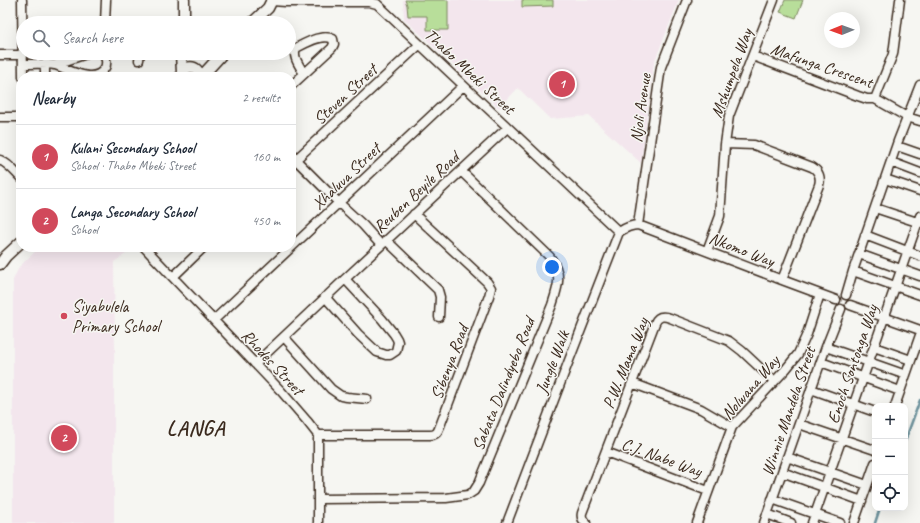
<!DOCTYPE html>
<html lang="en">
<head>
<meta charset="utf-8">
<style>
  :root { --surface:#fff; --page:#f6f6f7; --text:#1f2937; --muted:#747a83; --line:#e0e1e3; --accent:#d1495b }
  body { margin:0; font-family:Caveat,sans-serif; background:var(--page); color:var(--text) }
  .controls { position:absolute; right:12px; bottom:12px; display:grid; overflow:hidden; border-radius:8px; box-shadow:0 4px 16px #0002 }
  .controls button { width:36px; height:36px; display:grid; place-items:center; padding:0; border:0; border-bottom:1px solid var(--line); background:var(--surface); color:var(--text); font:20px sans-serif }
  .compass { position:absolute; left:824px; top:12px; width:36px; height:36px; border-radius:50%; background:var(--surface); box-shadow:0 4px 16px #0002; rotate:269deg }
  .you { position:absolute; left:552px; top:267px; width:14px; height:14px; margin:-10px; border:3px solid #fff; border-radius:50%; background:#1a73e8; box-shadow:0 0 0 6px #1a73e833 }
  .badge { display:grid; place-items:center; width:26px; height:26px; border-radius:50%; background:var(--accent); color:#fff; font-size:13px; font-weight:700 }
  .pin { position:absolute; translate:-50% -50%; border:2px solid #fff; box-shadow:0 1px 4px #0006 }
  .list { margin:0; padding:0; list-style:none }
  h2 { display:flex; justify-content:space-between; align-items:center; height:52px; margin:0; padding:0 16px; font-size:17px }
  h2 small { font-size:13px; font-weight:400; color:var(--muted) }
  .list li { display:grid; grid-template-columns:26px 1fr auto; gap:12px; align-items:center; box-sizing:border-box; height:64px; padding:0 16px; border-top:1px solid var(--line) }
  .list b { display:block; font-size:15px; white-space:nowrap }
  .list p { margin:0; font-size:13px; white-space:nowrap; color:var(--muted) }
  .list em { font-size:13px; font-style:normal; color:var(--muted) }
  .icon { flex:none; width:22px; height:22px; fill:none; stroke:currentColor; stroke-width:2; stroke-linecap:round; stroke-linejoin:round }
  .map { position:relative; flex:none; width:920px; height:523px; overflow:hidden }
  .search { position:absolute; background:var(--surface); box-shadow:0 4px 16px #0002; left:16px; top:16px; width:280px; height:44px; display:flex; align-items:center; gap:10px; box-sizing:border-box; padding:0 14px; border-radius:22px; color:var(--muted); font-size:15px }
  .panel { position:absolute; background:var(--surface); box-shadow:0 4px 16px #0002; left:16px; top:72px; width:280px; height:180px; border-radius:16px }
  .map>svg:first-child { display:block }
  .built { fill:#f3e6ed }
  .green { fill:#b8de9a; stroke:#7a845c }
  .lines { fill:none; stroke-linecap:round; stroke-linejoin:round }
  .stream { stroke:#6f949e; stroke-width:2.5 }
  .minor-casing { stroke:#3b2a1e; stroke-width:11 }
  .tertiary-casing { stroke:#3b2a1e; stroke-width:13 }
  .minor { stroke:#f6f6f2; stroke-width:8 }
  .tertiary { stroke:#f6f6f2; stroke-width:10 }
  .poi-dot { fill:#d1495b; stroke:#f6f6f2; stroke-width:1.5 }
  .labels { text-anchor:middle; stroke-width:3; stroke-linejoin:round; paint-order:stroke }
  .street-label { font-size:17px; fill:#3b2a1e; stroke:#f6f6f2 }
  .poi-label { font-size:17px; fill:#3b2a1e; stroke:#f6f6f2; text-anchor:start }
  .district-label { font-size:21px; font-weight:bold; letter-spacing:1px; fill:#3b2a1e; stroke:#f6f6f2 }
</style>
</head>
<body>
<div class="map">
<svg width="920" height="523" viewBox="0 0 920 523">
  <rect width="100%" height="100%" fill="#f6f6f2"/>
  <filter id="ink" filterUnits="userSpaceOnUse"><feTurbulence type="fractalNoise" baseFrequency=".025" numOctaves="2"/><feDisplacementMap in="SourceGraphic" scale="8" xChannelSelector="R" yChannelSelector="G"/><feConvolveMatrix kernelMatrix="1 2 1 2 8 2 1 2 1" color-interpolation-filters="sRGB"/></filter>
  <g filter="url(#ink)">
    <path class="built" d="M 403,0 L 679,0 L 654,63 L 641,163 L 589,116 L 550,119 L 518,88 L 499,108 L 404,19 Z
      M 40,247 L 136,247 L 114,262 L 115,352 L 114,352 L 114,523 L 13,523 L 13,280 L 14,278 L 19,267 Z"/>
    <path class="green" d="M 405,0 L 448,0 L 448,30 L 427,30 L 427,16 L 408,16 L 407,5 Z
      M 522,0 L 553,0 L 553,6 L 522,7 Z
      M 785,0 L 803,0 L 796,18 L 780,12 Z"/>
    <g class="lines">
      <path class="stream" d="M 905,441 L 920,400
        M 875,523 L 880,508"/>
      <defs>
        <path id="minor" d="M 22,0 L 23,77
          M 272,1 L 286,2 L 369,2 L 377,4 L 619,232
          M 105,23 L 106,0
          M 0,55 L 23,55
          M 753,56 L 858,96 L 867,99 L 875,99 L 893,54 L 900,0
          M 139,60 L 140,53
          M 23,64 C 33,64 45,63 55,65 C 68,69 94,85 104,69 C 105,68 106,66 106,64 C 107,59 105,56 101,53
          M 45,64 L 45,77
          M 54,65 L 89,53
          M 291,86 L 332,48 L 334,44 L 333,39 C 323,33 306,43 296,48 C 292,57 300,66 304,74
          M 875,99 L 907,117 L 920,121
          M 0,117 L 21,117
          M 725,144 L 754,145 L 812,167 C 819,171 821,178 819,185 L 782,280
          M 897,146 L 920,154
          M 291,155 L 339,203 L 363,225 L 381,245
          M 0,160 C 9,164 14,171 21,178
          M 891,162 L 920,173
          M 291,164 L 419,45
          M 885,179 L 920,191
          M 875,208 L 920,223
          M 638,225 L 661,67 L 687,0
          M 865,235 L 920,256
          M 386,240 L 438,290 L 440,297 L 439,317
          M 144,247 L 281,391 L 307,421 L 318,435 L 318,523
          M 707,251 L 720,216 L 725,144 L 729,116 L 774,0
          M 859,254 L 920,276
          M 853,271 L 920,295
          M 173,277 L 204,247
          M 846,295 L 853,271 L 898,141 L 920,85
          M 325,297 L 358,334 L 377,352 L 386,355 L 390,355 L 396,351 L 398,342 L 397,339 L 394,334 L 382,319 L 345,279
          M 850,305 L 920,330
          M 214,320 L 463,86
          M 284,337 L 331,389 L 341,396 L 347,397 L 367,399
          M 826,347 L 906,375
          M 874,347 L 911,360
          M 821,362 L 900,391
          M 255,364 L 345,279 L 507,128
          M 632,383 L 701,409 L 732,427
          M 811,389 L 875,412
          M 895,406 L 920,335
          M 799,424 L 875,450
          M 318,435 L 430,435 C 437,435 438,431 440,426 L 489,296 L 491,288 L 487,282 L 414,214
          M 606,452 L 708,491
          M 787,457 L 867,485
          M 782,472 L 862,501
          M 318,499 L 446,498 L 468,495 L 474,491 L 479,483 L 552,305 C 558,287 563,274 550,257 L 461,171
          M 772,499 L 840,523
          M 767,514 L 791,523
          M 507,523 L 568,363 L 619,232 C 625,228 631,225 638,225 L 782,280 L 836,300
          M 586,523 C 582,520 581,517 582,513 L 655,323 C 658,315 664,316 670,318 L 729,341 L 742,351 L 774,381
          M 697,523 L 732,427 L 786,369 L 798,354 L 807,334 L 820,294
          M 764,523 L 826,347 L 841,309
          M 812,523 L 920,216
          M 854,523 L 875,463"/>
        <path id="tertiary" d="M 184,23 L 184,0
          M 252,23 L 268,8 L 272,0
          M 181,53 L 182,73
          M 181,77 C 183,65 198,63 200,77
          M 201,77 L 223,53
          M 0,264 L 6,256 L 21,242"/>
      </defs>
      <use href="#minor" class="minor-casing"/>
      <use href="#tertiary" class="tertiary-casing"/>
      <use href="#minor" class="minor"/>
      <use href="#tertiary" class="tertiary"/>
    </g>
  </g>
  <circle class="poi-dot" cx="64" cy="316" r="4"/>
  <g class="labels">
    <g class="street-label">
      <text transform="translate(822 65) rotate(19)" y="6">Mafunga Crescent</text>
      <text transform="translate(470 71) rotate(43)" y="6">Thabo Mbeki Street</text>
      <text transform="translate(731 73) rotate(-70)" y="6">Mshumpela Way</text>
      <text transform="translate(345 94) rotate(-43)" y="6">Steven Street</text>
      <text transform="translate(640 108) rotate(-82)" y="6">Njoli Avenue</text>
      <text transform="translate(346 176) rotate(-44)" y="6">Xhaluva Street</text>
      <text transform="translate(416 192) rotate(-43)" y="6">Reuben Beyile Road</text>
      <text transform="translate(742 249) rotate(21)" y="6">Nkomo Way</text>
      <text transform="translate(273 362) rotate(47)" y="6">Rhodes Street</text>
      <text transform="translate(449 362) rotate(-69)" y="6">Sibenya Road</text>
      <text transform="translate(552 362) rotate(-69)" y="6">Jungle Walk</text>
      <text transform="translate(625 363) rotate(-68)" y="6">P.W. Mama Way</text>
      <text transform="translate(852 364) rotate(-71)" y="6">Enoch Sontonga Way</text>
      <text transform="translate(503 384) rotate(-68)" y="6">Sabata Dalindyebo Road</text>
      <text transform="translate(750 387) rotate(-49)" y="6">Nolwana Way</text>
      <text transform="translate(788 411) rotate(-71)" y="6">Winnie Mandela Street</text>
      <text transform="translate(662 457) rotate(20)" y="6">C.J. Nabe Way</text>
    </g>
    <g class="poi-label">
      <text x="72" y="312">Siyabulela<tspan x="72" dy="20">Primary School</tspan></text>
    </g>
    <g class="district-label">
      <text x="196" y="435">LANGA</text>
    </g>
  </g>
</svg>
<div class="controls">
<button>+</button>
<button>−</button>
<button><svg class="icon" aria-label="locate" viewBox="0 0 24 24"><circle cx="12" cy="12" r="6"/><path d="M12 2v4M12 18v4M2 12h4M18 12h4"/></svg></button>
</div>
<svg class="compass" viewBox="-18 -18 36 36"><path d="M0-13l5 13h-10z" fill="#e53935"/><path d="M0 13l5-13h-10z" fill="#747a83"/></svg>
<div class="you"></div>
<div class="pin badge" style="left:562px;top:84px">1</div>
<div class="pin badge" style="left:64px;top:438px">2</div>
<div class="search"><svg class="icon" aria-label="search" viewBox="0 0 24 24"><circle cx="10" cy="10" r="6"/><path d="M15 15l6 6"/></svg>Search here</div>
<section class="panel">
<h2>Nearby<small>2 results</small></h2>
<ul class="list">
<li><span class="badge">1</span><div><b>Kulani Secondary School</b><p>School · Thabo Mbeki Street</p></div><em>160 m</em></li>
<li><span class="badge">2</span><div><b>Langa Secondary School</b><p>School</p></div><em>450 m</em></li>
</ul>
</section>
</div>
</body>
</html>
